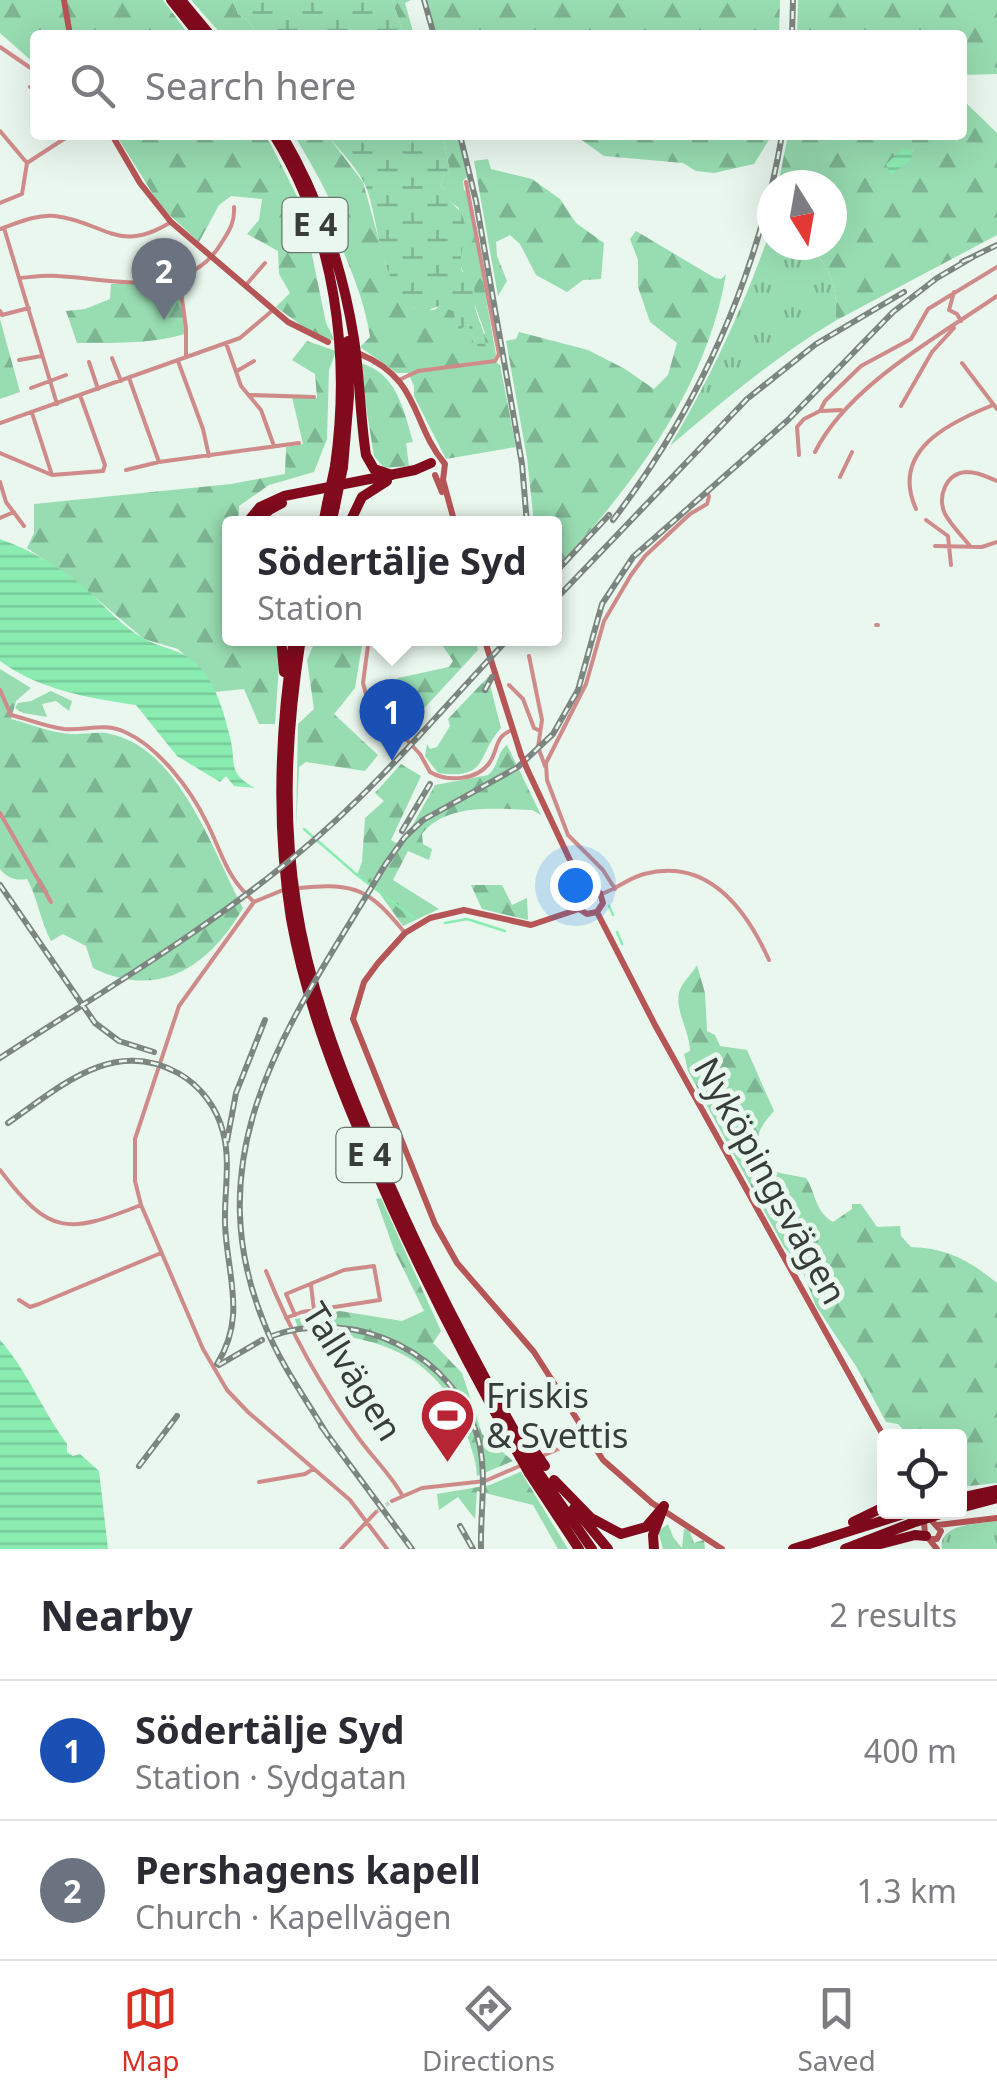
<!DOCTYPE html>
<html lang="en">
<head>
<meta charset="utf-8">
<style>
  :root { --surface:#fff; --page:#f7f7f7; --text:#2b2b33; --muted:#7c7c81; --line:#e1e1e2; --accent:#d93025 }
  body { margin:0; font-family:"Noto Sans",sans-serif; background:var(--page); color:var(--text) }
  .controls { position:absolute; right:30px; bottom:30px; display:grid; overflow:hidden; border-radius:10px; box-shadow:0 10px 40px #0002 }
  .controls button { width:90px; height:90px; display:grid; place-items:center; padding:0; border:0; border-bottom:2px solid var(--line); background:var(--surface); color:var(--text); font:50px sans-serif }
  .compass { position:absolute; left:757px; top:170px; width:90px; height:90px; border-radius:50%; background:var(--surface); box-shadow:0 10px 40px #0002; rotate:169deg }
  .you { position:absolute; left:575px; top:885px; width:35px; height:35px; margin:-25px; border:8px solid #fff; border-radius:50%; background:#1a73e8; box-shadow:0 0 0 15px #1a73e833 }
  .badge { display:grid; place-items:center; width:65px; height:65px; border-radius:50%; background:var(--accent); color:#fff; font-size:32px; font-weight:700 }
  .pin { position:absolute; translate:-50% -82px; filter:drop-shadow(0 2px 5px #0008) }
  .pin::after { content:''; position:absolute; top:52px; width:35px; height:30px; background:inherit; clip-path:polygon(0 0,100% 0,50% 100%) }
  .popup { position:absolute; left:222px; top:516px; width:340px; height:130px; box-sizing:border-box; display:grid; place-content:center; border-radius:10px; background:var(--surface); filter:drop-shadow(0 2px 8px #0005); font-size:32px; white-space:nowrap; color:var(--muted) }
  .popup b { font-size:38px; color:var(--text) }
  .popup::after { content:''; position:absolute; left:50%; top:100%; margin-left:-20px; border:20px solid transparent; border-top-color:var(--surface) }
  .list { margin:0; padding:0; list-style:none }
  h2 { display:flex; justify-content:space-between; align-items:center; height:130px; margin:0; padding:0 40px; font-size:42px }
  h2 small { font-size:32px; font-weight:400; color:var(--muted) }
  .list li { display:grid; grid-template-columns:65px 1fr auto; gap:30px; align-items:center; box-sizing:border-box; height:140px; padding:0 40px; border-top:2px solid var(--line) }
  .list b { display:block; font-size:38px; white-space:nowrap }
  .list p { margin:0; font-size:32px; white-space:nowrap; color:var(--muted) }
  .list em { font-size:32px; font-style:normal; color:var(--muted) }
  .icon { flex:none; width:55px; height:55px; fill:none; stroke:currentColor; stroke-width:2; stroke-linecap:round; stroke-linejoin:round }
  .map { position:relative; flex:none; width:997px; height:1549px; overflow:hidden }
  .search { position:absolute; background:var(--surface); box-shadow:0 10px 40px #0002; left:30px; right:30px; top:30px; height:110px; display:flex; align-items:center; gap:25px; box-sizing:border-box; padding:0 35px; border-radius:10px; color:var(--muted); font-size:38px }
  .sheet { height:410px; background:var(--surface) }
  nav { display:flex; justify-content:space-around; align-items:center; box-sizing:border-box; height:140px; border-top:2px solid var(--line); background:var(--surface); font-size:28px; color:var(--muted) }
  nav a { display:grid; justify-items:center; gap:5px }
  nav .on { color:var(--accent) }
  .map>svg:first-child { display:block }
  .grass { fill:url(#grass-tufts) }
  .forest { fill:url(#forest-firs) }
  .wetland { fill:url(#wetland-marsh) }
  .water { fill:url(#water-rules) }
  .lines { fill:none; stroke-linecap:round; stroke-linejoin:round }
  .stream { stroke:#8aecb1; stroke-width:2.5 }
  .street-tunnel { stroke:#c6d2ca; stroke-width:4; stroke-dasharray:4 2; stroke-linecap:butt }
  .street { stroke:#cf8b89; stroke-width:4 }
  .secondary { stroke:#b65556; stroke-width:6 }
  .highway { stroke:#810a1d; stroke-width:10 }
  .rail-casing { stroke:#7c857f; stroke-width:6 }
  .rail { stroke:#e9f7ee; stroke-width:2.5; stroke-dasharray:8; stroke-linecap:butt }
  .secondary-bridge { stroke:#b65556; stroke-width:6 }
  .highway-bridge { stroke:#810a1d; stroke-width:10 }
  .labels { text-anchor:middle; stroke-width:10; stroke-linejoin:round; paint-order:stroke }
  .shield { fill:#e9f7ee; stroke:#6d7570; stroke-width:2.5 }
  .shield-label { font-size:32px; font-weight:bold; fill:#383d3a }
  .street-label { font-size:35px; fill:#383d3a; stroke:#e9f7ee }
  .poi-label { font-size:35px; fill:#383d3a; stroke:#e9f7ee; text-anchor:start }
</style>
</head>
<body>
<div class="map">
<svg width="997" height="1549" viewBox="0 0 997 1549">
  <defs>
    <pattern id="grass-tufts" width="24" height="20" patternUnits="userSpaceOnUse" patternTransform="scale(2.5)"><rect width="24" height="20" fill="#98dcb1"/><path d="M3 7l-1-3M5 7V3M7 7l1-3M15 17l-1-3M17 17v-4M19 17l1-3" fill="none" stroke="#7db491"/></pattern>
    <pattern id="forest-firs" width="22" height="20" patternUnits="userSpaceOnUse" patternTransform="scale(2.5)"><rect width="22" height="20" fill="#98dcb1"/><path d="M5 1l3.5 6h-7zM16 11l3.5 6h-7z" fill="#7db491"/></pattern>
    <pattern id="wetland-marsh" width="20" height="14" patternUnits="userSpaceOnUse" patternTransform="scale(2.5)"><rect width="20" height="14" fill="#98dcb1"/><path d="M1 5h8M5 5V1M11 12h8M15 12V8" fill="none" stroke="#7db491"/></pattern>
    <pattern id="water-rules" width="6" height="5" patternUnits="userSpaceOnUse" patternTransform="scale(2.5)"><rect width="6" height="5" fill="#8aecb1"/><path d="M0 2.5h6" fill="none" stroke="#78cb99"/></pattern>
  </defs>
  <rect width="100%" height="100%" fill="#e9f7ee"/>
  <path class="grass" d="M 772,217 L 772,245 L 810,245 C 829,268 840,290 835,321 C 775,357 723,401 670,446 C 709,380 741,313 767,240 L 763,229 L 767,218 Z
    M 51,691 L 72,701 L 69,711 L 56,701 L 42,704 L 47,717 L 23,713 L 15,708 L 18,703 L 31,701 Z
    M 997,1521 L 997,1549 L 942,1549 C 938,1523 978,1524 997,1521 Z"/>
  <path class="forest" d="M 0,0 L 62,0 L 67,35 L 35,35 L 35,64 L 0,33 Z
    M 67,0 L 163,0 L 189,35 L 71,35 Z
    M 191,0 L 233,0 L 238,14 L 248,20 L 257,35 L 222,35 Z
    M 392,0 L 411,0 L 405,3 L 414,35 L 404,35 Z
    M 426,0 L 780,0 L 779,35 L 480,35 L 459,30 L 455,35 L 437,35 Z
    M 798,0 L 997,0 L 997,74 L 962,75 L 962,35 L 797,35 Z
    M 962,99 L 997,133 L 997,235 L 835,321 C 840,290 829,268 810,245 L 832,245 L 832,185 L 778,185 L 788,135 L 962,135 Z
    M 121,135 L 266,135 L 302,206 L 326,323 L 335,341 L 312,333 L 276,307 L 290,293 L 279,274 L 278,251 L 247,234 L 259,220 L 262,199 L 231,196 L 219,205 L 199,242 L 161,207 L 118,138 Z
    M 294,135 L 327,135 L 363,182 L 386,266 L 395,285 L 414,308 L 434,310 L 440,306 C 459,310 472,324 474,343 L 485,333 L 459,261 L 459,208 L 448,200 L 445,189 L 440,186 L 444,175 L 450,173 L 443,135 L 458,135 L 467,177 L 463,181 L 464,190 L 468,193 L 496,355 L 493,360 L 500,365 L 516,447 L 446,459 L 414,396 L 414,386 L 408,373 L 397,373 L 360,347 L 370,337 C 365,302 352,273 339,240 C 335,232 337,226 336,218 C 333,200 305,153 294,135 Z
    M 575,135 L 772,135 L 754,164 L 714,173 L 696,171 L 683,163 L 604,156 Z
    M 488,159 L 491,169 L 532,179 L 560,199 L 576,223 L 604,243 L 601,279 L 583,280 L 567,292 L 536,275 L 520,244 L 510,235 L 496,242 L 497,256 L 507,281 L 498,296 L 474,161 Z
    M 636,231 L 715,278 L 721,279 L 726,274 C 707,388 632,487 555,570 L 554,524 L 534,523 L 527,458 L 506,341 L 516,339 L 519,332 L 588,350 L 625,369 L 654,389 L 668,375 L 677,343 L 650,322 L 638,287 L 638,260 L 630,239 Z
    M 175,280 L 179,282 L 181,289 L 185,334 C 151,344 113,343 77,343 L 66,311 L 85,309 L 110,299 L 111,284 L 150,284 Z
    M 0,319 L 20,392 L 0,399 Z
    M 307,341 L 336,351 L 329,370 L 327,439 L 314,472 L 269,485 L 239,506 L 238,523 L 230,524 L 230,638 L 276,639 L 279,665 L 275,724 L 259,724 L 244,689 L 215,692 L 206,675 L 178,649 L 144,639 L 78,583 L 27,548 L 34,533 L 34,504 L 231,484 L 285,474 L 286,447 L 303,444 L 292,397 L 317,398 L 315,374 L 292,360 Z
    M 359,363 C 396,371 404,410 413,442 L 406,443 L 409,466 L 384,468 L 374,456 Z
    M 316,639 L 363,639 L 355,688 L 334,714 L 378,755 L 365,771 L 306,762 L 299,767 L 296,829 L 298,724 L 314,709 L 307,660 Z
    M 438,639 L 475,639 L 478,650 L 404,730 L 399,725 L 415,708 L 396,689 L 398,678 L 449,667 L 453,661 Z
    M 0,669 L 31,688 L 16,701 L 11,719 C 30,724 52,733 71,734 C 84,735 98,731 110,734 C 180,748 213,853 243,908 C 210,965 160,1001 93,968 L 86,946 L 63,934 L 51,941 C 40,921 38,898 27,879 C 16,881 7,878 0,869 Z
    M 488,677 L 501,728 C 476,756 489,780 438,773 L 425,756 L 427,744 L 430,749 L 437,747 L 450,726 L 448,719 Z
    M 507,745 L 541,815 L 532,810 C 496,809 447,802 422,834 L 423,844 L 432,849 L 429,860 L 408,851 L 393,880 L 439,909 L 403,926 L 375,887 L 357,875 L 362,862 L 365,818 L 384,801 L 375,793 L 401,764 L 421,776 L 391,840 L 401,846 L 435,785 L 488,775 C 499,766 497,752 507,745 Z
    M 471,885 L 502,885 L 512,905 L 527,898 L 528,920 L 482,909 Z
    M 697,965 L 705,993 L 707,1031 L 715,1035 L 720,1046 L 747,1050 L 774,1111 C 753,1135 757,1136 764,1166 L 780,1173 L 806,1178 C 816,1193 815,1212 833,1222 L 852,1209 L 852,1204 L 861,1204 L 877,1227 L 900,1226 L 901,1236 L 911,1247 C 947,1248 970,1261 997,1283 L 997,1483 L 960,1487 L 960,1436 L 909,1436 L 898,1424 L 886,1422 L 856,1366 L 816,1306 L 801,1267 L 784,1247 L 688,1071 L 684,1054 L 690,1051 C 690,1032 675,1011 679,993 C 681,983 692,974 697,965 Z
    M 381,1198 L 441,1331 L 433,1343 L 462,1373 L 482,1434 L 513,1461 L 477,1476 C 476,1457 469,1442 463,1424 C 434,1350 371,1336 299,1331 L 295,1319 L 340,1311 L 402,1321 L 424,1311 L 394,1250 L 376,1199 Z
    M 520,1472 L 521,1472 L 568,1549 L 558,1549 L 533,1505 L 477,1491 L 475,1519 L 458,1497 L 439,1510 L 437,1494 L 490,1485 Z
    M 668,1524 L 673,1537 L 682,1548 L 684,1529 L 689,1530 L 694,1543 L 704,1540 L 705,1549 L 663,1549 L 658,1531 Z"/>
  <path class="wetland" d="M 233,0 L 392,0 L 404,35 L 257,35 L 248,20 L 238,14 Z
    M 327,135 L 443,135 L 450,173 L 444,175 L 440,186 L 448,191 L 448,200 C 481,225 455,245 462,272 L 470,272 C 478,293 472,291 475,306 C 478,325 491,337 483,357 L 478,354 L 468,324 L 459,330 L 453,311 L 440,306 L 420,312 C 379,284 381,235 368,192 C 361,171 341,152 327,135 Z"/>
  <path class="water" d="M 904,148 L 914,150 L 910,161 L 891,175 L 886,164 Z
    M 0,539 C 30,550 55,564 80,584 C 101,601 121,627 145,639 C 169,652 185,648 204,672 C 217,688 225,717 230,737 C 237,764 226,772 255,788 L 234,786 L 226,776 L 220,782 L 177,756 L 136,705 C 88,698 40,690 0,661 Z
    M 0,1340 C 28,1372 42,1410 67,1444 L 67,1452 L 73,1456 L 80,1454 L 99,1471 L 108,1549 L 0,1549 Z"/>
  <g class="lines">
    <path class="stream" d="M 304,829 L 357,875 L 414,918
      M 609,906 L 613,915
      M 445,923 L 467,919 L 505,931
      M 617,932 L 622,944"/>
    <path class="street-tunnel" d="M 376,1512 L 392,1501"/>
    <path class="street" d="M 0,47 L 35,71
      M 30,87 L 35,84
      M 0,131 L 27,163
      M 0,203 L 22,194 L 27,163 L 70,135
      M 4,228 L 57,404
      M 0,229 C 17,223 37,214 55,216 C 105,222 118,255 171,222
      M 179,277 L 186,328 L 186,357
      M 19,278 C 32,277 45,275 58,276 C 114,279 188,301 222,242 C 230,230 235,221 234,207
      M 245,286 L 265,263
      M 954,292 L 949,310 L 957,314 L 961,321
      M 0,311 L 2,315 L 29,308
      M 226,343 L 241,386 L 261,410 L 274,446
      M 112,358 L 121,381
      M 19,360 L 42,356
      M 178,361 L 203,429 L 209,456
      M 89,362 L 98,389
      M 962,363 L 997,409
      M 237,371 L 254,361
      M 129,378 L 159,462
      M 399,380 L 418,371 L 495,361 L 499,354 L 466,182
      M 31,388 L 66,375
      M 250,395 L 314,397
      M 901,406 L 932,352 L 954,328
      M 822,411 L 841,410
      M 32,413 L 52,475
      M 0,423 L 240,338 L 273,310
      M 815,452 C 848,386 936,338 997,296
      M 0,453 L 52,475 L 103,471 L 105,465 L 80,395
      M 799,455 L 797,427 L 804,419 L 820,411 L 825,401 L 861,366 L 911,339 L 928,309 L 997,267
      M 126,470 L 159,462 L 299,443
      M 840,477 L 852,452
      M 0,482 L 6,502 L 24,526
      M 916,509 C 890,451 948,423 993,405
      M 0,518 L 14,512
      M 926,520 L 948,536 L 951,565
      M 935,546 L 982,547 L 997,542
      M 970,546 C 962,536 951,525 945,514 C 937,496 946,473 967,472 C 979,472 987,477 997,481
      M 876,625 L 878,625
      M 369,638 L 363,683 L 367,698 L 420,754 L 430,772 C 447,782 477,781 490,762 C 499,748 494,737 512,730
      M 529,656 L 542,720 L 538,747 L 545,766
      M 509,685 L 523,699 L 534,728 L 540,731
      M 0,690 L 11,715 C 28,719 47,727 64,729 C 86,731 104,722 125,732 C 159,747 191,790 207,823 C 224,857 225,875 254,902
      M 0,813 L 51,902
      M 300,888 C 356,882 370,890 405,933
      M 615,889 L 603,870 L 568,835 L 547,780 L 546,763 L 586,684 L 604,621 L 631,575 L 645,556 L 690,514 L 707,504 L 709,497 L 707,491
      M 283,890 L 254,902 L 179,1006 L 135,1139 L 135,1181 L 141,1205 L 203,1349 L 227,1390 L 248,1412 L 350,1500 L 387,1549
      M 601,894 C 616,889 629,878 644,874 C 708,857 746,909 769,960
      M 0,1170 C 50,1236 68,1234 141,1205
      M 266,1271 C 290,1331 322,1389 360,1440 C 374,1459 391,1475 402,1495
      M 311,1285 L 314,1310
      M 19,1300 L 30,1307 L 39,1304 L 161,1253
      M 286,1318 L 302,1312 L 380,1300 L 374,1266 L 344,1270 L 286,1294 L 295,1315
      M 540,1457 L 586,1437
      M 259,1482 L 305,1474 L 313,1469
      M 392,1501 L 422,1488 L 485,1481 L 522,1465
      M 341,1549 L 376,1512"/>
    <path class="secondary" d="M 64,0 L 70,35
      M 112,135 L 140,183 L 171,222 L 288,322 L 328,342
      M 360,354 C 421,379 411,424 445,464 L 443,480 L 455,524
      M 435,475 L 442,492
      M 484,638 L 521,755
      M 528,771 L 584,890
      M 577,902 L 579,909 L 587,914 L 597,912 L 603,903 L 600,893 L 583,879
      M 579,909 L 531,925 L 464,910 L 430,918 L 405,933 L 378,963 L 364,982 L 353,1019 L 435,1224 L 457,1263 L 534,1352 L 603,1460 L 652,1503 L 722,1549
      M 597,912 L 655,1025 L 884,1437
      M 918,1512 L 924,1522 L 925,1534 L 937,1549
      M 924,1512 L 941,1531 L 937,1539 L 929,1539
      M 938,1525 L 997,1518"/>
    <path class="highway" d="M 171,0 L 199,35
      M 181,0 L 210,35
      M 274,135 C 335,233 351,353 335,466
      M 282,135 C 319,197 343,269 354,339 C 360,378 360,417 366,455 L 374,469 L 392,475
      M 343,467 L 349,396 L 348,341
      M 246,524 L 260,507 L 284,496 L 415,470 L 431,463
      M 256,524 L 269,510 L 282,503
      M 323,524 L 327,504
      M 331,524 L 335,506
      M 349,524 L 362,497 L 387,481
      M 281,638 L 284,672
      M 294,638 C 279,733 276,825 291,919 C 305,997 333,1071 364,1143 C 409,1251 462,1355 520,1457
      M 301,638 C 287,727 282,814 296,903 C 309,988 340,1069 374,1148 C 418,1253 470,1354 527,1453
      M 537,1470 L 592,1549
      M 529,1473 L 579,1549
      M 554,1480 L 591,1518 L 621,1534 L 646,1527 L 664,1506 L 653,1535 L 654,1549
      M 960,1498 L 997,1490
      M 574,1508 L 608,1549
      M 960,1508 L 997,1498
      M 853,1522 L 884,1507
      M 793,1549 L 910,1512
      M 845,1549 L 912,1523
      M 861,1549 L 915,1535 L 926,1536"/>
    <defs>
      <path id="rail" d="M 424,0 L 434,35
        M 792,35 L 793,0
        M 460,135 L 476,201 L 522,464 L 527,524
        M 962,262 L 997,245
        M 613,520 C 699,407 758,276 782,135
        M 554,574 L 609,515
        M 554,601 L 747,399 L 816,344 L 904,292
        M 485,690 L 492,677
        M 402,831 L 430,784
        M 0,885 L 95,1023 L 119,1041 L 154,1052
        M 0,1058 C 101,992 209,929 301,851 C 377,788 441,710 509,638
        M 8,1123 C 60,1087 113,1037 178,1073 C 201,1086 217,1108 223,1132 C 231,1161 224,1194 225,1224 C 227,1276 247,1316 217,1364
        M 227,1141 L 236,1093 L 265,1020
        M 272,1336 C 356,1306 457,1354 479,1442 C 487,1477 480,1514 481,1549
        M 219,1365 L 262,1340
        M 321,1426 L 412,1549
        M 328,1436 C 306,1399 280,1364 264,1323 C 191,1144 298,1012 385,865 L 405,837 L 423,820 L 518,767 L 553,734 L 578,690 L 602,604 L 633,557 L 788,420 L 893,312 L 937,278 L 973,257
        M 139,1466 L 177,1416
        M 460,1526 L 473,1549"/>
    </defs>
    <use href="#rail" class="rail-casing"/>
    <use href="#rail" class="rail"/>
    <path class="secondary-bridge" d="M 521,755 L 528,771"/>
    <path class="highway-bridge" d="M 327,504 L 335,466
      M 335,506 L 343,467
      M 534,1450 L 545,1466
      M 527,1453 L 537,1470
      M 520,1457 L 529,1473
      M 912,1523 L 947,1512"/>
  </g>
  <defs>
    <symbol id="stadium-pin" viewBox="-11 -11 22 30"><path d="M0 17L-7.5 6A9.5 9.5 0 1 1 7.5 6Z" fill="#b72535" stroke="#e9f7ee"/><path d="M0-5a6.5 5 0 1 0 0 10a6.5 5 0 1 0 0-10ZM-3.5-1.8h7v3.6h-7Z" fill="#fff"/></symbol>
  </defs>
  <g fill-rule="evenodd">
    <use href="#stadium-pin" x="416" y="1384" width="63" height="86"/>
  </g>
  <g class="labels">
    <g class="shield">
      <rect x="282.5" y="198" width="65" height="54" rx="8"/>
      <rect x="336.5" y="1128" width="65" height="54" rx="8"/>
    </g>
    <g class="shield-label">
      <text x="315" y="236">E 4</text>
      <text x="369" y="1166">E 4</text>
    </g>
    <g class="street-label">
      <text transform="translate(770 1181) rotate(61)" y="12">Nyköpingsvägen</text>
      <text transform="translate(352 1372) rotate(58)" y="12">Tallvägen</text>
    </g>
    <g class="poi-label">
      <text x="486" y="1408">Friskis<tspan x="486" dy="40">&amp; Svettis</tspan></text>
    </g>
  </g>
</svg>
<div class="controls">
<button><svg class="icon" aria-label="locate" viewBox="0 0 24 24"><circle cx="12" cy="12" r="6"/><path d="M12 2v4M12 18v4M2 12h4M18 12h4"/></svg></button>
</div>
<svg class="compass" viewBox="-18 -18 36 36"><path d="M0-13l5 13h-10z" fill="#e53935"/><path d="M0 13l5-13h-10z" fill="#7c7c81"/></svg>
<div class="you"></div>
<div class="pin badge" style="left:392px;top:761px;background:#1a4fb4">1</div>
<div class="popup"><b>Södertälje Syd</b>Station</div>
<div class="pin badge" style="left:164px;top:320px;background:#6b7280">2</div>
<div class="search"><svg class="icon" aria-label="search" viewBox="0 0 24 24"><circle cx="10" cy="10" r="6"/><path d="M15 15l6 6"/></svg>Search here</div>
</div>
<section class="sheet">
<h2>Nearby<small>2 results</small></h2>
<ul class="list">
<li><span class="badge" style="background:#1a4fb4">1</span><div><b>Södertälje Syd</b><p>Station · Sydgatan</p></div><em>400 m</em></li>
<li><span class="badge" style="background:#6b7280">2</span><div><b>Pershagens kapell</b><p>Church · Kapellvägen</p></div><em>1.3 km</em></li>
</ul>
</section>
<nav>
<a class="on"><svg class="icon" aria-label="map" viewBox="0 0 24 24"><path d="M3 6l6-2 6 2 6-2v14l-6 2-6-2-6 2zM9 4v14M15 6v14"/></svg>Map</a>
<a><svg class="icon" aria-label="directions" viewBox="0 0 24 24"><path d="M12 3l9 9-9 9-9-9zM9 14v-3h6M13 9l2 2-2 2"/></svg>Directions</a>
<a><svg class="icon" aria-label="saved" viewBox="0 0 24 24"><path d="M7 4h10v16l-5-4-5 4z"/></svg>Saved</a>
</nav>
</body>
</html>
